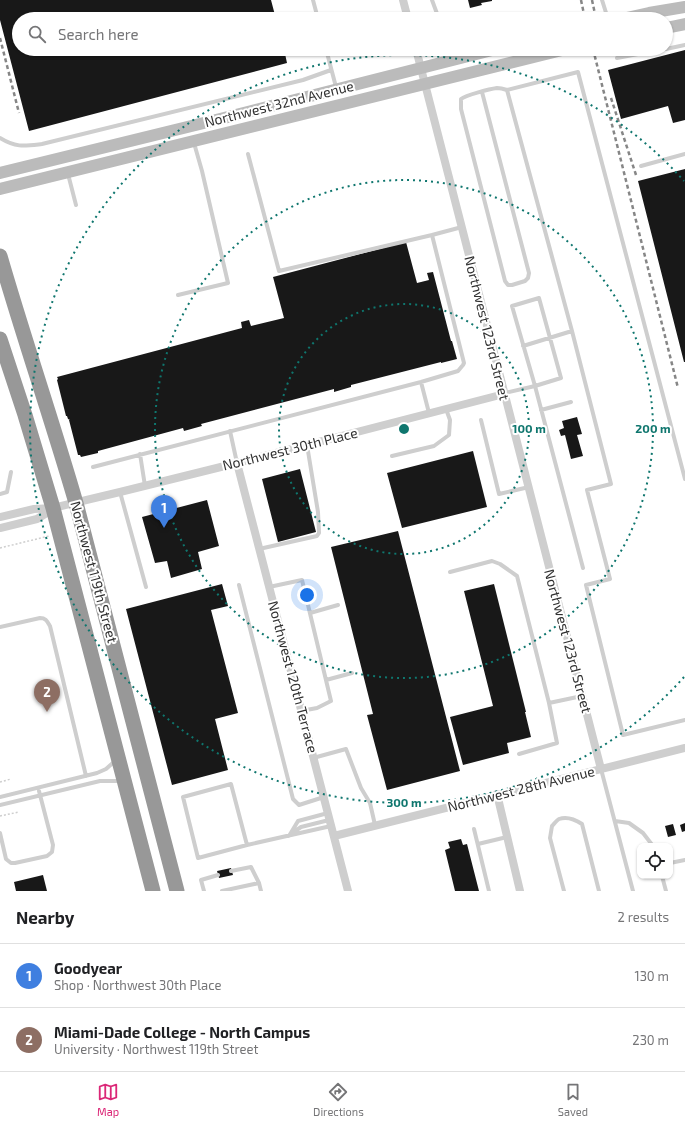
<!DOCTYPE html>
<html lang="en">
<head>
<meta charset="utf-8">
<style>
  :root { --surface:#fff; --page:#f2f2f2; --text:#202124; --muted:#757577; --line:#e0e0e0; --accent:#db2777 }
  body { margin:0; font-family:"Exo 2",sans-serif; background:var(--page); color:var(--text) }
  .controls { position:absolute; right:12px; bottom:12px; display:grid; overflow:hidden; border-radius:8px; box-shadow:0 1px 3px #0004 }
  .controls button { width:36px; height:36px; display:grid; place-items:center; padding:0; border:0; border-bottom:1px solid var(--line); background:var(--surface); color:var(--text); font:20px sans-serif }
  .you { position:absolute; left:307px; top:595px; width:14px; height:14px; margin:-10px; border:3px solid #fff; border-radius:50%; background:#1a73e8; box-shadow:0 0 0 6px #1a73e833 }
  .badge { display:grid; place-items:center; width:26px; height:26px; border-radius:50%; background:var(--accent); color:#fff; font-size:13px; font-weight:700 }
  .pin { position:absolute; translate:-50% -33px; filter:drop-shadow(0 1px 2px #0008) }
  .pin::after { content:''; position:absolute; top:21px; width:14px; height:12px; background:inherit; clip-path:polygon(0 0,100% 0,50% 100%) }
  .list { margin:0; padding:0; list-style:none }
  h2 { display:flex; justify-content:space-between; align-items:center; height:52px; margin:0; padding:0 16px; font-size:17px }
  h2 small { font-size:13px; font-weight:400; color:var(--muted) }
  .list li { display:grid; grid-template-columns:26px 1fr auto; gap:12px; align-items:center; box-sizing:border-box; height:64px; padding:0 16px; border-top:1px solid var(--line) }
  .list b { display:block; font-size:15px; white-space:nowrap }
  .list p { margin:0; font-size:13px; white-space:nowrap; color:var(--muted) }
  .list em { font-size:13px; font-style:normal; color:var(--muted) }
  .icon { flex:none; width:22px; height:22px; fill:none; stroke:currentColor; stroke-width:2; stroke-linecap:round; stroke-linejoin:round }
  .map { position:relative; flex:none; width:685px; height:891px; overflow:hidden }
  .search { position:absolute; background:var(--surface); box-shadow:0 1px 3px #0004; left:12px; right:12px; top:12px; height:44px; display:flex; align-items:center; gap:10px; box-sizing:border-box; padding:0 14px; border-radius:22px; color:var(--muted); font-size:15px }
  .sheet { height:180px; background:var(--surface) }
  nav { display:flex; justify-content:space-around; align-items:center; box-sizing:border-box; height:56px; border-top:1px solid var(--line); background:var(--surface); font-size:11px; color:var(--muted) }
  nav a { display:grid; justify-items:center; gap:2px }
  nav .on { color:var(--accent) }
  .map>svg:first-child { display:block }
  .building { fill:#181818 }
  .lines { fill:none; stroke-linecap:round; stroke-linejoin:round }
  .path { stroke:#cecece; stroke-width:1.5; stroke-dasharray:2 2; stroke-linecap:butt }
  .lane { stroke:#cecece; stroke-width:4 }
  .street { stroke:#cecece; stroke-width:8 }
  .secondary { stroke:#bbb; stroke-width:12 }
  .highway { stroke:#989898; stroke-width:15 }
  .rail { stroke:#868686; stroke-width:2.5; stroke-dasharray:4 3; stroke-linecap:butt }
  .ring { fill:none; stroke:#0f766e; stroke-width:2; stroke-dasharray:2 4 }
  .labels { text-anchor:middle; stroke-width:4; stroke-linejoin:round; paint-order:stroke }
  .street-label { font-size:14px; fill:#313131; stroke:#fff }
  .centre { fill:#0f766e; stroke:#fff; stroke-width:2 }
  .ring-label { font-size:12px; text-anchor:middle; font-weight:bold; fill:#0f766e; stroke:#fff; stroke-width:4; stroke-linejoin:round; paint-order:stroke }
</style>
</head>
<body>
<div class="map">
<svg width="685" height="891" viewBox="0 0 685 891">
  <rect width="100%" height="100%" fill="#fff"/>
  <path class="building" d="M 0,0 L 271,0 L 276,19 L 19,19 L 19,49 L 284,49 L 287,63 L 29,131 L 0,20 Z
    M 468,0 L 492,0 L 492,1 L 481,3 L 482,5 L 470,8 Z
    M 685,51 L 685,120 L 673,123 L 668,106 L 621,119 L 608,70 L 685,50 Z
    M 685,169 L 685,362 L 684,362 L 638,181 Z
    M 406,242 L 417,283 L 429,280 L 427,273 L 433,272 L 451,341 L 452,341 L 457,359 L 441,363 L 441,362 L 351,385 L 351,387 L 334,392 L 334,389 L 201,424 L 202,426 L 184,431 L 183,428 L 98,451 L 98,453 L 81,457 L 80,455 L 78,455 L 69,420 L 70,420 L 68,419 L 67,416 L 66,416 L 57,380 L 58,379 L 57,377 L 242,328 L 241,322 L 249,320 L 251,326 L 284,318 L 273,277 Z
    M 577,417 L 582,434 L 577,435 L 583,456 L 571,459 L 565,435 L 561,436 L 559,430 L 564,428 L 562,421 Z
    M 473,451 L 487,507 L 402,528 L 387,473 Z
    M 300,469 L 316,532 L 278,542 L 262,479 Z
    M 207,500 L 219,546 L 198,552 L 202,569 L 171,578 L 167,561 L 155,563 L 142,517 Z
    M 398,531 L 460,771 L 387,790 L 367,715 L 373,714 L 331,547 Z
    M 222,584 L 228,606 L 211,610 L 238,713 L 215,719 L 228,770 L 172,785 L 126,609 Z
    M 494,584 L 526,712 L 525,712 L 531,737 L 507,743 L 509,753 L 463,765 L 450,717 L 493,706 L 464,591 Z
    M 685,823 L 685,831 L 682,832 L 680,825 Z
    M 673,824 L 676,835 L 668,837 L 665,826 Z
    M 461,839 L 463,845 L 467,844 L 479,891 L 455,891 L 445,850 L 450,848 L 448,842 Z
    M 231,868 L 233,875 L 219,878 L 217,871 Z
    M 43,875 L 47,891 L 16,891 L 14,882 Z"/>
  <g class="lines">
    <path class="path" d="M 0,548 L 49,536
      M 0,782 L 11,779
      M 0,816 L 19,812"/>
    <path class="lane" d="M 313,0 L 318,19
      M 432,0 L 439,19
      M 602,0 L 608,19
      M 513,19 L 523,17
      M 326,49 L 336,87
      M 666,49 L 685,45
      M 617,58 L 664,49
      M 482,92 L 529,273 L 528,278 L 525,281 L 512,285 L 508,285 L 505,281 L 461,109 L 461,99 C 466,95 490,89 497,88 C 501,88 504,89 507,90
      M 0,138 C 16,148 25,146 42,144 L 303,80 L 331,70
      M 248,154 L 279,271 L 432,235
      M 641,166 L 685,154
      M 68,174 L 76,205
      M 178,295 L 228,283 L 202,171 L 194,143
      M 539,298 L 561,378 L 535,386 L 512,306 Z
      M 523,346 L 572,331
      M 421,382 L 429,413
      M 505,393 L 535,386 L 583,568
      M 541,410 L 571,402
      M 481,420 L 499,494 L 529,487
      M 230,431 L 237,463
      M 140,454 L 145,486
      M 392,456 L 434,446 L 449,435 L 450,420 L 446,409
      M 93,467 L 421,382 L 458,371 L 463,365 L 464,363 L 432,235 L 462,227
      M 685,479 L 578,72 L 507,90 L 572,331 L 611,484 L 587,490 L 610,579 L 586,585 L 623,735 L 685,720
      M 120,492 L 146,587
      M 0,494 L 7,492 L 11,472
      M 259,549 L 317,536 L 319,533 L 318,512 L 307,445
      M 450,572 L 492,561 L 500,564 L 517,576 L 549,703
      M 239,585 L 293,799 L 299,805 L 324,797
      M 269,587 L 302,580 L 331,701 L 317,708 L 301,711
      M 310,613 L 338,605
      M 0,627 L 40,618 C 46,618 47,621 50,626 L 86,776
      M 326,680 L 352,673
      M 519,754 L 557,743 L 549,703 L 582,696
      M 313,758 L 346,749 L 361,788 L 370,803 L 375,825
      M 601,769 L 633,891
      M 231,784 L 247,845 L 198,858 L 183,797 Z
      M 0,797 L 97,773 L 106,769 L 115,761
      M 0,805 L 100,781 L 121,781
      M 615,821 L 629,823 L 643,833 L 653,846
      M 474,829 L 489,891
      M 0,833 L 6,859 L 11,863 L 15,863 L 47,856 L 52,852 L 53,845 L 39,791
      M 291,834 L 301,827 L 329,820
      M 289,836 L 298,821 L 328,813
      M 478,844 L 507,837
      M 247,845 L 331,826
      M 670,863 L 685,860
      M 231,871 L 251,867 L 259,883
      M 662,876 L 666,891
      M 204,891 L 201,880 L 218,875
      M 222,891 L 259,883 L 261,891
      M 564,891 L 550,838 L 552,826 C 554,824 557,820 559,819 C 567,816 576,820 582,824 L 599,891"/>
    <path class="street" d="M 403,0 L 408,19
      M 416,49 L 601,769
      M 237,463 L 348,891
      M 0,517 L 34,509 L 53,508 L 120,492 L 237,463 L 504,394
      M 0,528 L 37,519 L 53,509
      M 497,794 L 520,891
      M 334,836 L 685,748"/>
    <path class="secondary" d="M 622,19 L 649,13 L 685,7
      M 666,28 L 685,24
      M 0,173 L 220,119 L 496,49
      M 0,189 L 566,49"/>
    <path class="highway" d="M 0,256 C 24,339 52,420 76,503 L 177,891
      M 0,339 L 25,415 L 53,508 L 153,891"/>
    <path class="rail" d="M 581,0 L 585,19
      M 592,0 L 595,14
      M 0,38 L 19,113
      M 593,49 L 678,388
      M 611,98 L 636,175"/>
  </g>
  <g class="ring">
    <circle cx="404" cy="429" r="125"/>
    <circle cx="404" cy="429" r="249"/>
    <path d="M684 677A374 374 0 1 1 684 181"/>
  </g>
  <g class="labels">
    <g class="street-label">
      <text transform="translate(279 104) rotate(-14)" y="5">Northwest 32nd Avenue</text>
      <text transform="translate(487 328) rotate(76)" y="5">Northwest 123rd Street</text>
      <text transform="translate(290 449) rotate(-14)" y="5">Northwest 30th Place</text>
      <text transform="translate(94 572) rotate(75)" y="5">Northwest 119th Street</text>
      <text transform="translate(568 641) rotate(75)" y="5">Northwest 123rd Street</text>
      <text transform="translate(293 677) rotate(75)" y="5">Northwest 120th Terrace</text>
      <text transform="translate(521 789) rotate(-14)" y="5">Northwest 28th Avenue</text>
    </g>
  </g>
  <circle cx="404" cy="429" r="6" class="centre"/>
  <g class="ring-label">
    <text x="529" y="433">100 m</text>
    <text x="653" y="433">200 m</text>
    <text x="404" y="807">300 m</text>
  </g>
</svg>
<div class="controls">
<button><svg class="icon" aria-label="locate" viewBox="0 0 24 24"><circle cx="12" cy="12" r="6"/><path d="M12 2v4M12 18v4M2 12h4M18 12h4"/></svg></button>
</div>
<div class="you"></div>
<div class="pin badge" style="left:164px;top:528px;background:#3f7fe0">1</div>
<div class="pin badge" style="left:47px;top:712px;background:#8d6e63">2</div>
<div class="search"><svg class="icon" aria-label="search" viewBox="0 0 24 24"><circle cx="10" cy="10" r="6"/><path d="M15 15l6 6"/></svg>Search here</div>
</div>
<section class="sheet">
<h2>Nearby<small>2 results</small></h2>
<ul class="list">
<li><span class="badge" style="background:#3f7fe0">1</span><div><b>Goodyear</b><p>Shop · Northwest 30th Place</p></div><em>130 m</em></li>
<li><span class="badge" style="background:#8d6e63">2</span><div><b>Miami-Dade College - North Campus</b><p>University · Northwest 119th Street</p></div><em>230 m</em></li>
</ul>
</section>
<nav>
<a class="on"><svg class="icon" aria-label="map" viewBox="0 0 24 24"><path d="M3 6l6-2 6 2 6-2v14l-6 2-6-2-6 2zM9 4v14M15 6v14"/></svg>Map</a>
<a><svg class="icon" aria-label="directions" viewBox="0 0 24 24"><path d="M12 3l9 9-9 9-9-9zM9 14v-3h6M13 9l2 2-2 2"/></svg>Directions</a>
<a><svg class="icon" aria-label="saved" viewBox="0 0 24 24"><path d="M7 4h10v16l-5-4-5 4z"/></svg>Saved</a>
</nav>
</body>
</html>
